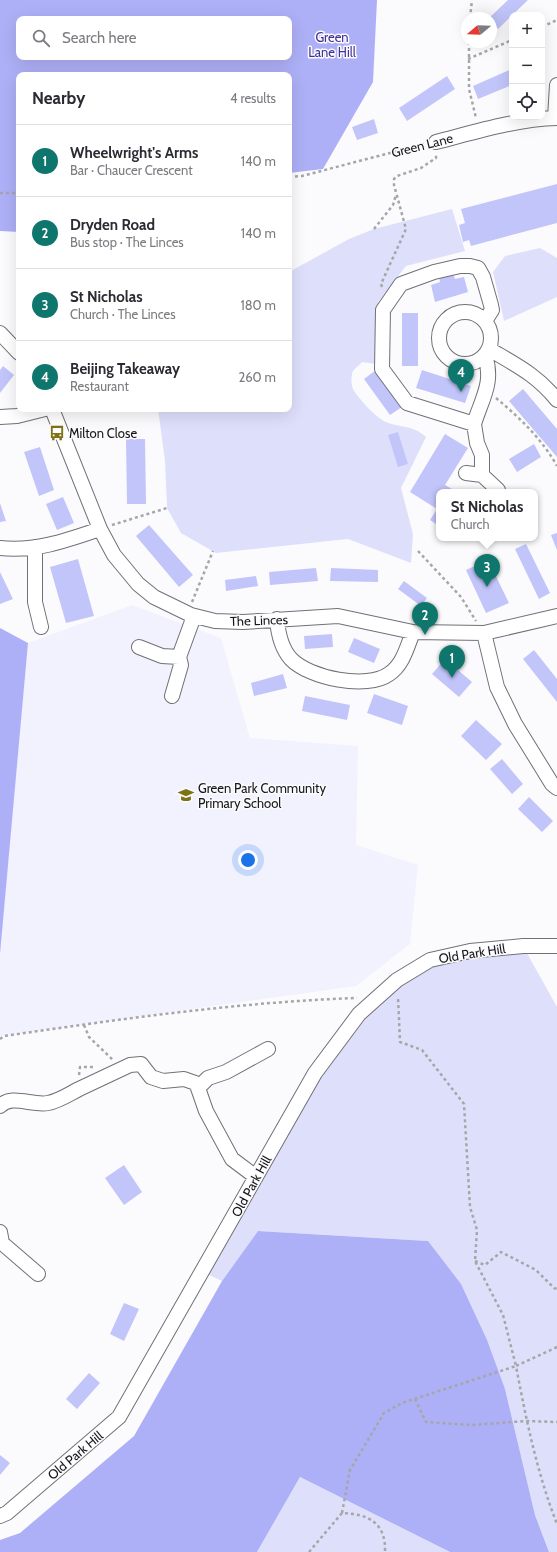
<!DOCTYPE html>
<html lang="en">
<head>
<meta charset="utf-8">
<style>
  :root { --surface:#fff; --page:#f2f2f3; --text:#2b2b33; --muted:#7c7c81; --line:#e1e1e2; --accent:#0f766e }
  body { margin:0; font-family:Cabin,sans-serif; background:var(--page); color:var(--text) }
  .controls { position:absolute; right:12px; top:12px; display:grid; overflow:hidden; border-radius:8px; box-shadow:0 4px 16px #0002 }
  .controls button { width:36px; height:36px; display:grid; place-items:center; padding:0; border:0; border-bottom:1px solid var(--line); background:var(--surface); color:var(--text); font:20px sans-serif }
  .compass { position:absolute; left:461px; top:12px; width:36px; height:36px; border-radius:50%; background:var(--surface); box-shadow:0 4px 16px #0002; rotate:251deg }
  .you { position:absolute; left:248px; top:860px; width:14px; height:14px; margin:-10px; border:3px solid #fff; border-radius:50%; background:#1a73e8; box-shadow:0 0 0 6px #1a73e833 }
  .badge { display:grid; place-items:center; width:26px; height:26px; border-radius:50%; background:var(--accent); color:#fff; font-size:13px; font-weight:700 }
  .pin { position:absolute; translate:-50% -33px; filter:drop-shadow(0 1px 2px #0008) }
  .pin::after { content:''; position:absolute; top:21px; width:14px; height:12px; background:inherit; clip-path:polygon(0 0,100% 0,50% 100%) }
  .popup { position:absolute; left:436px; top:489px; width:102px; height:52px; box-sizing:border-box; display:grid; place-content:center; border-radius:8px; background:var(--surface); filter:drop-shadow(0 1px 3px #0005); font-size:13px; white-space:nowrap; color:var(--muted) }
  .popup b { font-size:15px; color:var(--text) }
  .popup::after { content:''; position:absolute; left:50%; top:100%; margin-left:-8px; border:8px solid transparent; border-top-color:var(--surface) }
  .list { margin:0; padding:0; list-style:none }
  h2 { display:flex; justify-content:space-between; align-items:center; height:52px; margin:0; padding:0 16px; font-size:17px }
  h2 small { font-size:13px; font-weight:400; color:var(--muted) }
  .list li { display:grid; grid-template-columns:26px 1fr auto; gap:12px; align-items:center; box-sizing:border-box; height:72px; padding:0 16px; border-top:1px solid var(--line) }
  .list b { display:block; font-size:15px; white-space:nowrap }
  .list p { margin:0; font-size:13px; white-space:nowrap; color:var(--muted) }
  .list em { font-size:13px; font-style:normal; color:var(--muted) }
  .icon { flex:none; width:22px; height:22px; fill:none; stroke:currentColor; stroke-width:2; stroke-linecap:round; stroke-linejoin:round }
  .map { position:relative; flex:none; width:557px; height:1552px; overflow:hidden }
  .search { position:absolute; background:var(--surface); box-shadow:0 4px 16px #0002; left:16px; top:16px; width:276px; height:44px; display:flex; align-items:center; gap:10px; box-sizing:border-box; padding:0 14px; border-radius:8px; color:var(--muted); font-size:15px }
  .panel { position:absolute; background:var(--surface); box-shadow:0 4px 16px #0002; left:16px; top:72px; width:276px; height:340px; border-radius:8px }
  .map>svg:first-child { display:block }
  .built { fill:#f1f2fe }
  .green { fill:#dee0fb }
  .forest { fill:#aeb0f7; fill-rule:evenodd }
  .building { fill:#c2c5fa }
  .lines { fill:none; stroke-linecap:round; stroke-linejoin:round }
  .minor-casing { stroke:#707077; stroke-width:16 }
  .path { stroke:#a6a6a9; stroke-width:2.5; stroke-dasharray:3 3; stroke-linecap:butt }
  .minor { stroke:#fff; stroke-width:14 }
  .labels { text-anchor:middle; stroke-width:3; stroke-linejoin:round; paint-order:stroke }
  .park-label { font-size:13px; fill:#3f3295; stroke:#fbfbfe }
  .street-label { font-size:13px; fill:#171719; stroke:#fbfbfe }
  .poi-label { font-size:13px; fill:#171719; stroke:#fbfbfe; text-anchor:start }
</style>
</head>
<body>
<div class="map">
<svg width="557" height="1552" viewBox="0 0 557 1552">
  <rect width="100%" height="100%" fill="#fbfbfe"/>
  <path class="built" d="M 132,605 L 221,638 L 250,738 L 358,746 L 356,845 L 418,865 L 410,944 L 356,986 L 0,1036 L 0,945 L 28,643 Z"/>
  <path class="green" d="M 452,209 L 465,251 L 406,266 L 378,302 L 376,364 L 362,362 C 360,365 355,368 353,371 C 351,375 351,385 353,389 C 358,398 377,419 386,422 C 400,428 414,425 426,437 L 401,488 L 413,534 L 411,563 L 348,539 L 216,553 L 181,533 L 167,508 L 165,461 L 158,409 L 289,409 L 289,272 L 349,239 L 374,229 Z
    M 540,248 L 557,258 L 557,297 L 504,321 L 493,272 L 505,256 Z
    M 523,946 L 557,1007 L 557,1552 L 549,1552 L 535,1515 L 505,1389 L 428,1241 L 258,1231 L 222,1281 L 203,1272 L 315,1073 L 359,1014 L 430,960 Z
    M 300,1477 L 450,1552 L 257,1552 Z"/>
  <path class="forest" d="M 0,0 L 377,0 L 373,82 L 323,169 L 289,173 L 289,75 L 19,75 L 19,232 L 0,231 ZM 19,19 L 289,19 L 289,57 L 19,57 Z
    M 0,628 L 28,643 L 0,954 Z
    M 258,1231 L 428,1241 L 461,1284 L 487,1340 L 505,1389 L 535,1515 L 549,1552 L 450,1552 L 300,1477 L 257,1552 L 0,1552 L 0,1540 L 20,1533 L 134,1436 L 222,1281 Z"/>
  <path class="building" d="M 508,0 L 528,0 L 498,29 L 489,18 Z
    M 512,69 L 512,85 L 478,99 L 473,86 Z
    M 447,76 L 455,89 L 407,121 L 399,108 Z
    M 374,119 L 378,133 L 357,140 L 352,127 Z
    M 557,184 L 557,223 L 471,246 L 469,240 L 463,242 L 459,225 L 465,223 L 461,209 Z
    M 453,273 L 455,279 L 464,277 L 468,292 L 435,302 L 431,285 L 440,282 L 439,277 Z
    M 402,313 L 418,313 L 418,366 L 402,366 Z
    M 3,366 L 14,375 L 0,393 L 0,370 Z
    M 376,370 L 402,407 L 390,415 L 364,379 Z
    M 422,370 L 471,386 L 465,403 L 416,388 Z
    M 523,389 L 557,429 L 557,457 L 509,401 Z
    M 398,432 L 408,464 L 398,467 L 388,435 Z
    M 445,434 L 468,448 L 445,485 L 457,492 L 439,492 L 439,526 L 430,520 L 437,509 L 410,492 Z
    M 126,439 L 145,439 L 146,504 L 127,504 Z
    M 534,444 L 541,457 L 517,472 L 509,459 Z
    M 40,447 L 54,490 L 39,496 L 24,452 Z
    M 63,497 L 74,523 L 57,530 L 46,504 Z
    M 0,503 L 6,521 L 0,522 Z
    M 149,525 L 193,575 L 179,587 L 136,536 Z
    M 557,533 L 557,550 L 551,535 Z
    M 526,544 L 550,593 L 539,599 L 515,549 Z
    M 78,559 L 94,616 L 66,623 L 50,567 Z
    M 488,560 L 509,603 L 486,613 L 466,570 Z
    M 316,568 L 318,581 L 270,585 L 269,572 Z
    M 331,568 L 378,570 L 378,582 L 330,581 Z
    M 0,572 L 13,599 L 0,604 Z
    M 256,576 L 258,586 L 226,591 L 225,580 Z
    M 404,581 L 427,598 L 421,606 L 398,589 Z
    M 332,634 L 333,647 L 305,649 L 304,636 Z
    M 354,638 L 380,649 L 374,663 L 348,652 Z
    M 534,650 L 557,679 L 557,702 L 523,659 Z
    M 445,659 L 472,682 L 459,697 L 432,674 Z
    M 283,674 L 287,688 L 254,696 L 251,683 Z
    M 374,694 L 408,706 L 402,725 L 367,713 Z
    M 305,696 L 350,705 L 347,720 L 302,711 Z
    M 476,720 L 502,744 L 486,760 L 461,736 Z
    M 502,759 L 523,784 L 512,794 L 490,769 Z
    M 529,797 L 553,821 L 542,832 L 518,809 Z
    M 124,1165 L 142,1192 L 124,1205 L 105,1178 Z
    M 124,1303 L 139,1309 L 124,1341 L 110,1334 Z
    M 89,1373 L 100,1383 L 77,1409 L 66,1399 Z
    M 0,1455 L 10,1463 L 0,1475 Z"/>
  <g class="lines">
    <defs>
      <path id="minor" d="M 555,118 L 557,85
        M 436,142 C 475,132 516,119 557,118
        M439 338a26 26 0 1 1 52 0a26 26 0 1 1-52 0Z
        M 485,321 L 492,310 L 491,305 L 483,277 L 478,268 L 470,266 L 460,266 L 434,272 L 401,284 L 383,310 L 382,369 L 407,403 L 474,424 C 482,398 494,383 485,355
        M 0,333 L 19,353
        M 489,349 C 516,365 537,375 557,400
        M 52,409 L 100,529 L 114,555 L 138,584 L 154,597 L 191,615 L 215,621 L 243,622 L 338,616 L 413,632 L 484,633 L 557,616
        M 0,417 L 17,416 L 45,409
        M 474,424 L 477,443 L 482,455 L 482,475 L 498,490
        M 466,473 L 482,475
        M 35,547 L 35,602 L 41,627
        M 0,548 C 35,552 68,540 100,529
        M 277,619 C 278,633 281,648 291,659 C 309,678 367,690 389,674 C 403,665 407,647 413,632
        M 484,633 L 497,687 L 515,724 L 552,784 L 557,788
        M 139,647 L 162,656 L 179,657
        M 172,696 L 181,665 L 179,657 L 194,616
        M 0,1106 C 12,1094 32,1106 48,1103 C 59,1101 69,1094 79,1089 C 96,1081 113,1073 130,1065 L 141,1064 L 151,1077 L 163,1081 L 184,1079 L 201,1085
        M 256,1177 L 232,1159 L 206,1111 L 198,1088 L 208,1078 L 226,1072 L 268,1049
        M 0,1232 L 2,1243 L 38,1274
        M 0,1516 L 7,1513 L 119,1417 L 315,1073 L 359,1014 L 397,980 L 430,960 L 470,951 L 523,946 L 557,946"/>
    </defs>
    <use href="#minor" class="minor-casing"/>
    <path class="path" d="M 470,18 L 472,0
      M 542,27 L 557,20
      M 469,42 L 469,89 L 476,118
      M 468,59 L 512,40
      M 289,177 L 302,176 L 424,144
      M 0,193 L 19,193
      M 374,229 L 393,205 L 396,195
      M 382,287 L 381,284 L 406,229 L 394,185 L 394,179 L 397,176 L 421,168 L 436,158 L 436,154
      M 496,398 C 520,418 542,439 557,466
      M 112,525 L 167,508
      M 418,551 L 461,597 L 476,621
      M 192,602 L 213,551
      M 84,1025 L 89,1037 L 113,1060
      M 0,1039 L 4,1036 C 121,1019 239,1002 357,998
      M 79,1075 L 80,1067 L 94,1067
      M 475,1261 L 485,1265 L 501,1252 L 536,1270 L 554,1288 L 557,1289
      M 557,1347 L 516,1366 C 526,1419 537,1473 557,1524
      M 415,1399 L 426,1422 L 472,1425 L 526,1421 L 557,1422
      M 342,1513 L 350,1470 L 384,1413 L 402,1403 L 516,1366 L 503,1315 L 475,1261 L 477,1230 L 470,1207 L 464,1104 L 422,1050 L 400,1042 L 398,997
      M 309,1552 L 342,1513 C 369,1514 386,1523 385,1552"/>
    <use href="#minor" class="minor"/>
  </g>
  <defs>
    <symbol id="bus-bare" viewBox="-9 -9 18 18"><path d="M-5-6H5V4H4V6H2V4H-2V6H-4V4H-5ZM-3.5-4V0h7V-4ZM-3.5 1.2v1.5H-2V1.2ZM2 1.2v1.5H3.5V1.2Z" fill="#7d7315" stroke="#fbfbfe" stroke-width="2.5" paint-order="stroke"/></symbol>
    <symbol id="school-bare" viewBox="-9 -9 18 18"><path d="M0-5L7-2L0 1L-7-2ZM-4 1L0 2.5L4 1V4Q0 6-4 4Z" fill="#7d7315" stroke="#fbfbfe" stroke-width="2.5" paint-order="stroke"/></symbol>
  </defs>
  <g fill-rule="evenodd">
    <use href="#bus-bare" x="46" y="422" width="22" height="22"/>
    <use href="#school-bare" x="175" y="784" width="22" height="22"/>
  </g>
  <g class="labels">
    <g class="park-label">
      <text x="332" y="42">Green<tspan x="332" dy="15">Lane Hill</tspan></text>
    </g>
    <g class="street-label">
      <text transform="translate(422 145) rotate(-14)" y="5">Green Lane</text>
      <text transform="translate(259 620) rotate(-2)" y="5">The Linces</text>
      <text transform="translate(472 953) rotate(-9)" y="5">Old Park Hill</text>
      <text transform="translate(251 1186) rotate(-61)" y="5">Old Park Hill</text>
      <text transform="translate(75 1455) rotate(-40)" y="5">Old Park Hill</text>
    </g>
    <g class="poi-label">
      <text x="69" y="438">Milton Close</text>
      <text x="198" y="793">Green Park Community<tspan x="198" dy="15">Primary School</tspan></text>
    </g>
  </g>
</svg>
<div class="controls">
<button>+</button>
<button>−</button>
<button><svg class="icon" aria-label="locate" viewBox="0 0 24 24"><circle cx="12" cy="12" r="6"/><path d="M12 2v4M12 18v4M2 12h4M18 12h4"/></svg></button>
</div>
<svg class="compass" viewBox="-18 -18 36 36"><path d="M0-13l5 13h-10z" fill="#e53935"/><path d="M0 13l5-13h-10z" fill="#7c7c81"/></svg>
<div class="you"></div>
<div class="pin badge" style="left:452px;top:678px">1</div>
<div class="pin badge" style="left:425px;top:635px">2</div>
<div class="pin badge" style="left:487px;top:587px">3</div>
<div class="popup"><b>St Nicholas</b>Church</div>
<div class="pin badge" style="left:461px;top:392px">4</div>
<div class="search"><svg class="icon" aria-label="search" viewBox="0 0 24 24"><circle cx="10" cy="10" r="6"/><path d="M15 15l6 6"/></svg>Search here</div>
<section class="panel">
<h2>Nearby<small>4 results</small></h2>
<ul class="list">
<li><span class="badge">1</span><div><b>Wheelwright's Arms</b><p>Bar · Chaucer Crescent</p></div><em>140 m</em></li>
<li><span class="badge">2</span><div><b>Dryden Road</b><p>Bus stop · The Linces</p></div><em>140 m</em></li>
<li><span class="badge">3</span><div><b>St Nicholas</b><p>Church · The Linces</p></div><em>180 m</em></li>
<li><span class="badge">4</span><div><b>Beijing Takeaway</b><p>Restaurant</p></div><em>260 m</em></li>
</ul>
</section>
</div>
</body>
</html>
